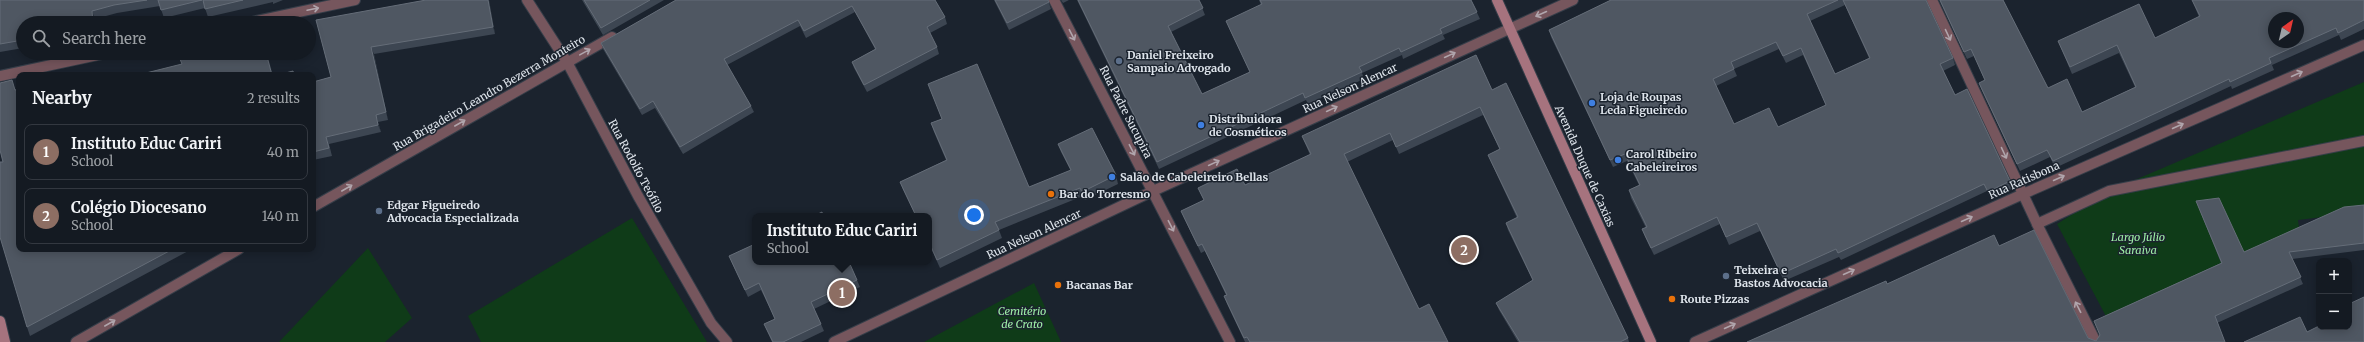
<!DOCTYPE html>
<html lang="en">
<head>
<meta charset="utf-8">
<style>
  :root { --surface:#141a22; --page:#21272f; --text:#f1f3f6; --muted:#9da1a5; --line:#333840; --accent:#db2777 }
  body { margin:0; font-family:Merriweather,serif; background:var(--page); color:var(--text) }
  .controls { position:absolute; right:12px; bottom:12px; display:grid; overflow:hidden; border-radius:8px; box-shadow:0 2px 10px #0003 }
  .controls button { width:36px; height:36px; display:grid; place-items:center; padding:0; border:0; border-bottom:1px solid var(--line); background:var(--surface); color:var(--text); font:20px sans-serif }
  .compass { position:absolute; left:2268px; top:12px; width:36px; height:36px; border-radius:50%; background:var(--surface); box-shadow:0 2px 10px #0003; rotate:34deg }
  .you { position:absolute; left:974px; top:215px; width:14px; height:14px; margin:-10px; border:3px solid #fff; border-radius:50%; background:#1a73e8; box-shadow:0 0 0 6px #1a73e833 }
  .badge { display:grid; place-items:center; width:26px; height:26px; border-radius:50%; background:var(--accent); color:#fff; font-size:13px; font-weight:700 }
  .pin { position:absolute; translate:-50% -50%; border:2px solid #fff; box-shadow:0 1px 4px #0006 }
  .popup { position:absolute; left:752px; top:213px; width:180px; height:52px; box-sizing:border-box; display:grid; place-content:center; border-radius:8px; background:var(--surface); filter:drop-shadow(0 1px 3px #0005); font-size:13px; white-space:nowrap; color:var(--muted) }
  .popup b { font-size:15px; color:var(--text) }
  .popup::after { content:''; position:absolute; left:50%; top:100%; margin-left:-8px; border:8px solid transparent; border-top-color:var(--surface) }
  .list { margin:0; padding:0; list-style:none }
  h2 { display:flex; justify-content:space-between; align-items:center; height:52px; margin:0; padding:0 16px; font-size:17px }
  h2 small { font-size:13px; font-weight:400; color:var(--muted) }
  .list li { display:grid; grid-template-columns:26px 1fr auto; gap:12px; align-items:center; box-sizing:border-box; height:56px; margin:0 8px 8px; padding:0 8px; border:1px solid var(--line); border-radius:8px }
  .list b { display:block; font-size:15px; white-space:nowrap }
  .list p { margin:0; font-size:13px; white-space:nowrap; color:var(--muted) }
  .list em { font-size:13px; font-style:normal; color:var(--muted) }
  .icon { flex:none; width:22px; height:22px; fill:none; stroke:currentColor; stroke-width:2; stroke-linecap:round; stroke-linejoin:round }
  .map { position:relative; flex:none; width:2364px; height:342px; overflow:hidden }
  .search { position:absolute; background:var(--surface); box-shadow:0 2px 10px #0003; left:16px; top:16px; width:300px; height:44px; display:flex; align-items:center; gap:10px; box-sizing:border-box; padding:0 14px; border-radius:22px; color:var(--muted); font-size:15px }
  .panel { position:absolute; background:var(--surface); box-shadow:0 2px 10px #0003; left:16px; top:72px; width:300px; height:180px; border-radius:8px }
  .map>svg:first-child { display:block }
  .green { fill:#0f3b18 }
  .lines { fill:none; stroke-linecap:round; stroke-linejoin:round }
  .pedestrian-casing { stroke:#363e49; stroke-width:12 }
  .minor-casing { stroke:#363e49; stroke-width:12 }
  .secondary-casing { stroke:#363e49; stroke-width:12 }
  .pedestrian { stroke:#76565d; stroke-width:10 }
  .minor { stroke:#76565d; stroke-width:10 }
  .secondary { stroke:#a6737e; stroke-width:10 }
  .wall { fill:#3d4652; fill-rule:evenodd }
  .shaded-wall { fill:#28313c }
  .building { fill:#4f5762; stroke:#656d78; fill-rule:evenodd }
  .oneway { stroke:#b0a5ac }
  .service-dot { fill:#5c6f8a; stroke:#1b232e; stroke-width:1.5 }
  .shop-dot { fill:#3f7fe0; stroke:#1b232e; stroke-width:1.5 }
  .food-dot { fill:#e8710a; stroke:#1b232e; stroke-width:1.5 }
  .labels { text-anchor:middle; stroke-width:3; stroke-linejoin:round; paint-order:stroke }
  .poi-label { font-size:11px; font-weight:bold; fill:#dfe5ec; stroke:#1b232e; text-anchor:start }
  .street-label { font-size:11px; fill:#dfe5ec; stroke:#1b232e }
  .park-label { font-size:11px; font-style:italic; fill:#9deea6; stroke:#1b232e }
</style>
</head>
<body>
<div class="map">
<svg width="2364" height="342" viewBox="0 0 2364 342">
  <rect width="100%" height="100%" fill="#1b232e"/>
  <path class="green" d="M 2364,82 L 2364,212 L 2298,220 L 2303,258 L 2284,242 L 2109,322 L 2057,224 L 2109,191 Z
    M 632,218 L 707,342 L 481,342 L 468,316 Z
    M 368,248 L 412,318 L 385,342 L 279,342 Z
    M 1034,283 L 1061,342 L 924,342 Z"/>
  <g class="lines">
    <defs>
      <path id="pedestrian" d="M 2037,224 L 2109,191 L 2364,141"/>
      <path id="minor" d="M 527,0 L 567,62 L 638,196 L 711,323 L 727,342
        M 1054,0 L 1230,342
        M 1932,0 L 2037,224 L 2096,342
        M 247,23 L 355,0
        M 0,76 L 107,53
        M 313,207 L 612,37
        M 76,342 L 239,249
        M 834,342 L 1153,191 L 1573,0
        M 1695,342 L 2023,194 L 2364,45"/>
      <path id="secondary" d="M 1497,0 L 1651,342
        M 0,321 L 5,342"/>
    </defs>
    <use href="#pedestrian" class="pedestrian-casing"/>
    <use href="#minor" class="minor-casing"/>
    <use href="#secondary" class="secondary-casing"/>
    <use href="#pedestrian" class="pedestrian"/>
    <use href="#minor" class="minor"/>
    <use href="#secondary" class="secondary"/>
  </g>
  <path class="wall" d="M 0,0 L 283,0 L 273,4 L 273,2 L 208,17 L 205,8 L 164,18 L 160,6 L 117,13 L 95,19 L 23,23 L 23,48 L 0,52 Z
    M 489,0 L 495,34 L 374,54 L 388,120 L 378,122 L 381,132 L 329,144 L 332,156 L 313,160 L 313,82 L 331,77 L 316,20 Z
    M 582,0 L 664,0 L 603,35 Z
    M 676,0 L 935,0 L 945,17 L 947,24 L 930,33 L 937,47 L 939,54 L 867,92 L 854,68 L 852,62 L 875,49 L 855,12 L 806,38 L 800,26 L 727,65 L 751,106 L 754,112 L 683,154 L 655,108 L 642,115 L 603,49 L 601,43 Z
    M 994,0 L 1048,0 L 1051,9 L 1009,30 Z
    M 1061,0 L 1069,0 L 1063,3 Z
    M 1077,0 L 1199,0 L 1205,15 L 1171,32 L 1202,94 L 1250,72 L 1229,28 L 1226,21 L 1261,5 L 1259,0 L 1471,0 L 1480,19 L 1443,35 L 1445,39 L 1403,59 L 1402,55 L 1362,73 L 1364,79 L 1308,104 L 1306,100 L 1159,169 Z
    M 1611,0 L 1926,0 L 1926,1 L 1953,58 L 1955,65 L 1943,71 L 1955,95 L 2010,181 L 2013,189 L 1991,199 L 1987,191 L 1841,260 L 1839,257 L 1784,281 L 1760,231 L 1729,245 L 1720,224 L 1654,255 L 1645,237 L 1642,229 L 1646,228 L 1631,198 L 1629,190 L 1639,185 L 1627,161 L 1613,167 L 1551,37 L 1549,30 ZM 1845,5 L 1869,58 L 1835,74 L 1810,21 ZM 1779,49 L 1786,63 L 1803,55 L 1826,105 L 1778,127 L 1734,124 L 1716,86 L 1737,76 L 1734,69 Z
    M 1939,0 L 2003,0 L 2048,88 L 2082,112 L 2135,87 L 2119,53 L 2072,74 L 2058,41 L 2155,38 L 2199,17 L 2192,0 L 2364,0 L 2364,29 L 2341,40 L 2339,35 L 2272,65 L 2274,70 L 2232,89 L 2231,86 L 2055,168 L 2050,157 L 2020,171 L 1982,91 L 1979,83 L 1985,81 L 1974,56 L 1967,59 Z
    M 0,83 L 19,249 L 192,249 L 30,336 L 27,327 L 3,162 Z
    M 928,84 L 1029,187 L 1071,171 L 1061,152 L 1058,144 L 1116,175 L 1118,184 L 1085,200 L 1083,196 L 999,230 L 1002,238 L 940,268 L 929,244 L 929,216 L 916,216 L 903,190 L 900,182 L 946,160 L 934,132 L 931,123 L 942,119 Z
    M 1492,90 L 1628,338 L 1629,342 L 1518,342 L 1499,310 L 1496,303 L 1533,281 L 1508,230 L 1506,223 L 1517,218 L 1491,162 L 1488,155 L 1500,150 L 1483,115 L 1399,154 L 1393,140 L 1347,162 L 1419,309 L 1448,342 L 1245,342 L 1227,304 L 1224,296 L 1226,295 L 1205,251 L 1201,253 L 1184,218 L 1181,211 L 1204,200 L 1198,188 L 1245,185 L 1310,155 L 1302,136 Z
    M 2196,201 L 2244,252 L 2364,205 L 2364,250 L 2292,259 L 2303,284 L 2217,323 L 2225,342 L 1747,342 L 1887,284 L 1999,246 L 2088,338 L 2096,341 L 2100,336 L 2094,321 L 2221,263 Z
    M 729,256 L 857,280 L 860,287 L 814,309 L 821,324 L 824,331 L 801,342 L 772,342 L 764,324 L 775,319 L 761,290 L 748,297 L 732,263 Z"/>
  <path class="shaded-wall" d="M 488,0 L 489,0 L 495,34 L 493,27 Z
    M 92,11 L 95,19 L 95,23 L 93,23 Z
    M 371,47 L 374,54 L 388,120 L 386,112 Z
    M 266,53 L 267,53 L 273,75 L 272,75 Z
    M 376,115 L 378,122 L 381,132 L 378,125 Z"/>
  <path class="building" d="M 0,0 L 147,0 L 114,5 L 92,11 L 93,23 L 23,23 L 23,40 L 0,44 Z
    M 158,0 L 202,0 L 161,10 Z
    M 203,0 L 243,0 L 205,9 Z
    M 426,0 L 488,0 L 493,27 L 371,47 L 386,112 L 376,115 L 378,125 L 326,137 L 329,148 L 313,152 L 313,82 L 331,77 L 316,20 Z
    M 584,0 L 650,0 L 601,28 Z
    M 676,0 L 935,0 L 945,17 L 927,27 L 937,47 L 864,85 L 852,62 L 876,49 L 852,6 L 804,31 L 798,20 L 724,59 L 751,106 L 680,147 L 653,101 L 640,109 L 601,43 Z
    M 995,0 L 1048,0 L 1049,2 L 1007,23 Z
    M 1078,0 L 1199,0 L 1203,8 L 1168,26 L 1202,94 L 1250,72 L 1226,21 L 1262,4 L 1260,0 L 1471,0 L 1477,12 L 1440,29 L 1442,33 L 1401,52 L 1399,48 L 1359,67 L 1362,72 L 1305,98 L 1303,93 L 1157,162 Z
    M 1611,0 L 1838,0 L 1807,14 L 1835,74 L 1870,58 L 1843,0 L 1926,0 L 1953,58 L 1940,64 L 1955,95 L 1967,89 L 2010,181 L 1988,192 L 1984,184 L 1838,253 L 1836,249 L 1781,274 L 1757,223 L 1726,237 L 1717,217 L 1651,248 L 1642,229 L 1647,227 L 1629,190 L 1640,185 L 1625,154 L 1610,160 L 1549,30 ZM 1776,42 L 1783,56 L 1801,48 L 1826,105 L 1778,127 L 1769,108 L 1734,124 L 1713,79 L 1734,69 L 1731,62 Z
    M 1940,0 L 2003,0 L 2048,88 L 2067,79 L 2082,112 L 2136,87 L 2117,45 L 2070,67 L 2058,41 L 2139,4 L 2155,38 L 2200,16 L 2192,0 L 2364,0 L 2364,20 L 2338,33 L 2336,28 L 2269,58 L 2271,63 L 2230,82 L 2229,79 L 2053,161 L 2047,150 L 2017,164 L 1979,83 L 1985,80 L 1971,49 L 1964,52 ZM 2274,18 L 2298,18 L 2298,42 L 2274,42 Z
    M 203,53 L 266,53 L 272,75 L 138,75 L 182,64 L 180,59 Z
    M 1476,55 L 1492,90 L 1506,83 L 1628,338 L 1620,342 L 1520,342 L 1496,303 L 1533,280 L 1506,223 L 1518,217 L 1488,155 L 1500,149 L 1480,107 L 1396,147 L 1390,133 L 1344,154 L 1419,309 L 1429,304 L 1448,342 L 1250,342 L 1247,337 L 1244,338 L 1224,296 L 1227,295 L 1202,244 L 1198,246 L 1181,211 L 1204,200 L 1198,188 L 1237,169 L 1245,185 L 1311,154 L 1302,136 Z
    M 977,64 L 1029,187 L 1071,170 L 1058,144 L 1092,128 L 1116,175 L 1082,192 L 1080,188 L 995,222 L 999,230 L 937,260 L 929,242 L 929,216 L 916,216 L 900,182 L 947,160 L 931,123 L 942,119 L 928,84 Z
    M 293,71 L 294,75 L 278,75 Z
    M 12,80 L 15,90 L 19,89 L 19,249 L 173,249 L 27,327 L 0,237 L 0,162 L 3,162 L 0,150 L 0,83 Z
    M 2219,198 L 2244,252 L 2344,207 L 2364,205 L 2364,243 L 2289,252 L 2301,277 L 2215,316 L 2225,342 L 1747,342 L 1886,281 L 1887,284 L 1994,235 L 1999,246 L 2034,230 L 2088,338 L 2096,341 L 2100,335 L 2094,321 L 2222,263 L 2196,201 Z
    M 822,212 L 823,216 L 814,216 Z
    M 755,244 L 755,262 L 849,262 L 857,280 L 811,302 L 821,324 L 783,342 L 773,342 L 764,324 L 775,319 L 759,283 L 745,290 L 729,256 Z
    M 2364,297 L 2364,342 L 2244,342 L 2300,317 L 2307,332 L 2319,326 L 2319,327 L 2349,327 L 2349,304 Z"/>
  <defs><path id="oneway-shaft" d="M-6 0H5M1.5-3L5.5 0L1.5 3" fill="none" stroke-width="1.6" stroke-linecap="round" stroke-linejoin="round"/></defs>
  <g class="oneway">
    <use href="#oneway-shaft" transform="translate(313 9) rotate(-12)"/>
    <use href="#oneway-shaft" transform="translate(1541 14) rotate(156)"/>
    <use href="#oneway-shaft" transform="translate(1072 35) rotate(63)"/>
    <use href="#oneway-shaft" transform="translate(1948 35) rotate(65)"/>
    <use href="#oneway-shaft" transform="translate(585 52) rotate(-29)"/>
    <use href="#oneway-shaft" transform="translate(1450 55) rotate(-25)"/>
    <use href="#oneway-shaft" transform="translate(2297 74) rotate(-24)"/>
    <use href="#oneway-shaft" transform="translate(1332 109) rotate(-25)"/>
    <use href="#oneway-shaft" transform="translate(460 123) rotate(-30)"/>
    <use href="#oneway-shaft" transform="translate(2178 126) rotate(-24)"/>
    <use href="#oneway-shaft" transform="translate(1132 150) rotate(63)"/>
    <use href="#oneway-shaft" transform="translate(2004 153) rotate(65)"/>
    <use href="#oneway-shaft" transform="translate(1214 163) rotate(-25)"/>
    <use href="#oneway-shaft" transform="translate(2059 178) rotate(-24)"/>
    <use href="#oneway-shaft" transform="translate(347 188) rotate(-30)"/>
    <use href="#oneway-shaft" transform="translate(1967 219) rotate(-24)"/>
    <use href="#oneway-shaft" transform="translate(1171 226) rotate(63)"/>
    <use href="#oneway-shaft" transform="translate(1849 272) rotate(-24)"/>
    <use href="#oneway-shaft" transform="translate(2078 307) rotate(-117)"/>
    <use href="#oneway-shaft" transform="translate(110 323) rotate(-30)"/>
    <use href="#oneway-shaft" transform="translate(1730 326) rotate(-24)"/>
  </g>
  <g class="service-dot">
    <circle cx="1119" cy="61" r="4"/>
    <circle cx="379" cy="211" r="4"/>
    <circle cx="1726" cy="276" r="4"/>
  </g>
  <g class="shop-dot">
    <circle cx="1592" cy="103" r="4"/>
    <circle cx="1201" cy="125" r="4"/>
    <circle cx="1618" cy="160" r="4"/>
    <circle cx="1112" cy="177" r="4"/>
  </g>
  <g class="food-dot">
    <circle cx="1051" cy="194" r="4"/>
    <circle cx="1058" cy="285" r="4"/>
    <circle cx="1672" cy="299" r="4"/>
  </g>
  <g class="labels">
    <g class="poi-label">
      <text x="1127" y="59">Daniel Freixeiro<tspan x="1127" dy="13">Sampaio Advogado</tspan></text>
      <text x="1600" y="101">Loja de Roupas<tspan x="1600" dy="13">Leda Figueiredo</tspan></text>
      <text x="1209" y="123">Distribuidora<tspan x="1209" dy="13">de Cosméticos</tspan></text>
      <text x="1626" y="158">Carol Ribeiro<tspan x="1626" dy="13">Cabeleireiros</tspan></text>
      <text x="1120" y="181">Salão de Cabeleireiro Bellas</text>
      <text x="1059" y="198">Bar do Torresmo</text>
      <text x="387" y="209">Edgar Figueiredo<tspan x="387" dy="13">Advocacia Especializada</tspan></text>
      <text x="1734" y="274">Teixeira e<tspan x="1734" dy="13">Bastos Advocacia</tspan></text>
      <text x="1066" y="289">Bacanas Bar</text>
      <text x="1680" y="303">Route Pizzas</text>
    </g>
    <g class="street-label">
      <text transform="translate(1350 88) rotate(-25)" y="4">Rua Nelson Alencar</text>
      <text transform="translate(489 93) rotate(-30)" y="4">Rua Brigadeiro Leandro Bezerra Monteiro</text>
      <text transform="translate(1126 112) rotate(63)" y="4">Rua Padre Sucupira</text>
      <text transform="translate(636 166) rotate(62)" y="4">Rua Rodolfo Teófilo</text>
      <text transform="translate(1585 166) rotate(66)" y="4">Avenida Duque de Caxias</text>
      <text transform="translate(2024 180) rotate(-24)" y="4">Rua Ratisbona</text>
      <text transform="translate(1034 234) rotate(-25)" y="4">Rua Nelson Alencar</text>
    </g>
    <g class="park-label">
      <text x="2138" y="241">Largo Júlio<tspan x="2138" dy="13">Saraiva</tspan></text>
      <text x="1022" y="315">Cemitério<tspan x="1022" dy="13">de Crato</tspan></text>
    </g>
  </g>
</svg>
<div class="controls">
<button>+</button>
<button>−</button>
</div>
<svg class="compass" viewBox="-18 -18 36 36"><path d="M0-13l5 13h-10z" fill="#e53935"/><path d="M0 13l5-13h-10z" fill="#9da1a5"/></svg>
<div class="you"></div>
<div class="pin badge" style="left:842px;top:293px;background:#8d6e63">1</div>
<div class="popup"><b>Instituto Educ Cariri</b>School</div>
<div class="pin badge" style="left:1464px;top:250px;background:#8d6e63">2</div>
<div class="search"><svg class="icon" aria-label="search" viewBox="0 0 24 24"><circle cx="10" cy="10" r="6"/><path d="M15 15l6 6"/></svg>Search here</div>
<section class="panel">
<h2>Nearby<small>2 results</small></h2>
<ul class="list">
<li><span class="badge" style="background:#8d6e63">1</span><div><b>Instituto Educ Cariri</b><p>School</p></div><em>40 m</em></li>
<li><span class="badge" style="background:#8d6e63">2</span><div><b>Colégio Diocesano</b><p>School</p></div><em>140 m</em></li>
</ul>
</section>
</div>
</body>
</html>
